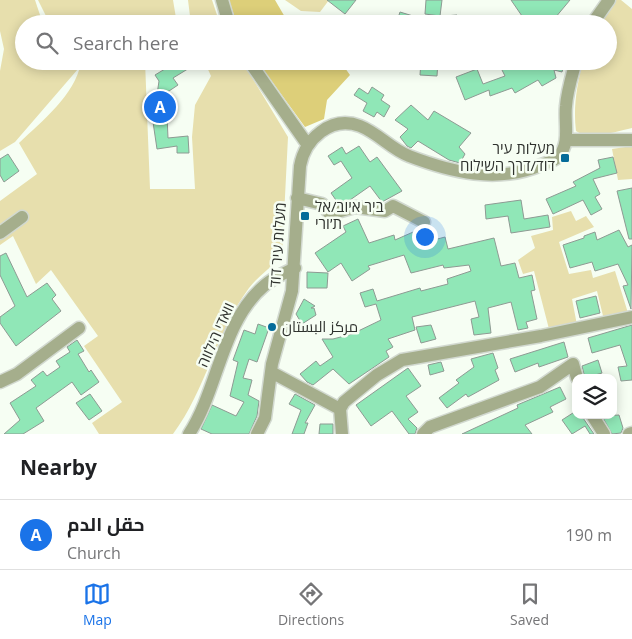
<!DOCTYPE html>
<html lang="en">
<head>
<meta charset="utf-8">
<style>
  :root { --surface:#fff; --page:#f6f6f6; --text:#202124; --muted:#757577; --line:#e0e0e0; --accent:#1a73e8 }
  body { margin:0; font-family:"Open Sans",Cairo,Heebo,sans-serif; background:var(--page); color:var(--text) }
  .controls { position:absolute; right:15px; bottom:15px; display:grid; overflow:hidden; border-radius:10px; box-shadow:0 2px 12px #0003 }
  .controls button { width:45px; height:45px; display:grid; place-items:center; padding:0; border:0; border-bottom:1px solid var(--line); background:var(--surface); color:var(--text); font:25px sans-serif }
  .you { position:absolute; left:424px; top:236px; width:18px; height:18px; margin:-12px; border:4px solid #fff; border-radius:50%; background:#1a73e8; box-shadow:0 0 0 8px #1a73e833 }
  .badge { display:grid; place-items:center; width:32px; height:32px; border-radius:50%; background:var(--accent); color:#fff; font-size:16px; font-weight:700 }
  .pin { position:absolute; translate:-50% -50%; border:2px solid #fff; box-shadow:0 1px 5px #0006 }
  .list { margin:0; padding:0; list-style:none }
  h2 { display:flex; justify-content:space-between; align-items:center; height:65px; margin:0; padding:0 20px; font-size:21px }
  h2 small { font-size:16px; font-weight:400; color:var(--muted) }
  .list li { display:grid; grid-template-columns:32px 1fr auto; gap:15px; align-items:center; box-sizing:border-box; height:70px; padding:0 20px; border-top:1px solid var(--line) }
  .list b { display:block; font-size:19px; white-space:nowrap }
  .list p { margin:0; font-size:16px; white-space:nowrap; color:var(--muted) }
  .list em { font-size:16px; font-style:normal; color:var(--muted) }
  .icon { flex:none; width:28px; height:28px; fill:none; stroke:currentColor; stroke-width:2; stroke-linecap:round; stroke-linejoin:round }
  .map { position:relative; flex:none; width:632px; height:434px; overflow:hidden }
  .search { position:absolute; background:var(--surface); box-shadow:0 2px 12px #0003; left:15px; right:15px; top:15px; height:55px; display:flex; align-items:center; gap:12px; box-sizing:border-box; padding:0 18px; border-radius:28px; color:var(--muted); font-size:19px }
  .sheet { height:135px; background:var(--surface) }
  nav { display:flex; justify-content:space-around; align-items:center; box-sizing:border-box; height:70px; border-top:1px solid var(--line); background:var(--surface); font-size:14px; color:var(--muted) }
  nav a { display:grid; justify-items:center; gap:2px }
  nav .on { color:var(--accent) }
  .map>svg:first-child { display:block }
  .green { fill:#e7dfad }
  .forest { fill:#ddcf79 }
  .building { fill:#90e7b7; stroke:#8e9a93 }
  .lines { fill:none; stroke-linecap:round; stroke-linejoin:round }
  .minor-casing { stroke:#d2d9d0; stroke-width:15 }
  .minor { stroke:#a5ae8c; stroke-width:12 }
  .poi-dot { fill:#046b99; stroke:#f6fef3; stroke-width:2 }
  .labels { text-anchor:middle; stroke-width:5; stroke-linejoin:round; paint-order:stroke }
  .poi-label { font-size:15px; fill:#2f322e; stroke:#f6fef3; text-anchor:start }
  .street-label { font-size:15px; fill:#2f322e; stroke:#f6fef3 }
</style>
</head>
<body>
<div class="map">
<svg width="632" height="434" viewBox="0 0 632 434">
  <rect width="100%" height="100%" fill="#f6fef3"/>
  <path class="green" d="M 0,0 L 35,0 L 43,24 L 24,24 L 24,61 L 69,61 L 78,69 L 15,142 L 0,151 L 0,71 L 4,49 L 0,31 Z
    M 38,0 L 173,0 L 177,24 L 50,24 Z
    M 188,0 L 212,0 L 220,24 L 191,24 Z
    M 285,0 L 329,0 L 320,12 L 301,11 Z
    M 616,0 L 621,0 L 632,9 L 632,128 C 617,131 590,141 576,131 C 573,107 577,85 583,61 L 608,61 L 608,24 L 600,24 Z
    M 79,61 L 145,61 L 150,189 L 195,189 L 192,137 L 195,105 L 211,76 L 204,61 L 242,61 L 288,137 L 282,256 C 272,267 258,276 249,288 C 216,332 206,390 173,434 L 99,434 L 92,423 L 122,402 L 84,346 L 98,336 L 51,270 L 36,284 L 13,236 L 0,245 L 0,201 L 37,174 L 19,143 C 43,120 74,96 81,63 Z
    M 632,146 L 632,179 L 618,180 L 612,149 Z
    M 571,211 L 576,221 L 586,216 L 594,227 L 559,242 L 569,274 L 591,270 L 593,278 L 615,271 L 628,313 L 604,320 L 597,291 L 572,299 L 577,325 L 549,329 L 534,271 L 523,274 L 518,260 L 535,248 L 531,236 L 553,230 L 552,217 Z"/>
  <path class="forest" d="M 229,0 L 275,0 L 289,24 L 237,24 Z
    M 257,61 L 340,61 L 350,75 L 327,100 L 324,119 L 305,127 Z"/>
  <path class="building" d="M 327,0 L 356,0 L 345,14 Z
    M 426,0 L 442,0 L 440,16 L 425,14 Z
    M 511,0 L 570,0 L 550,24 L 511,24 L 522,16 Z
    M 400,12 L 413,16 L 411,24 L 396,24 Z
    M 457,15 L 458,24 L 432,24 L 432,17 Z
    M 178,61 L 187,61 L 191,67 L 173,78 L 178,85 L 166,93 L 168,138 L 188,136 L 189,153 L 177,153 L 177,146 L 157,149 L 153,122 L 159,81 L 155,75 Z
    M 421,61 L 438,61 L 437,76 L 420,75 Z
    M 513,61 L 565,61 L 562,72 L 554,70 L 556,78 L 542,86 L 538,80 L 515,93 L 512,88 L 490,96 L 489,90 L 465,100 L 456,77 L 477,69 L 483,84 L 505,76 L 501,68 Z
    M 372,87 L 384,95 L 381,100 L 390,106 L 384,117 L 377,112 L 374,117 L 363,111 L 367,103 L 354,95 L 359,88 L 368,94 Z
    M 411,105 L 428,120 L 434,111 L 471,133 L 459,147 L 465,154 L 460,163 L 449,160 L 418,141 L 411,148 L 407,146 L 400,137 L 408,129 L 395,120 Z
    M 359,146 L 370,162 L 377,157 L 402,191 L 382,202 L 370,186 L 350,200 L 338,203 L 331,193 L 352,178 L 341,161 L 334,165 L 328,156 L 342,147 L 346,154 Z
    M 8,154 L 19,171 L 4,182 L 0,175 L 0,159 Z
    M 613,157 L 617,173 L 593,179 L 600,194 L 595,197 L 602,209 L 591,215 L 583,200 L 553,214 L 546,199 L 576,186 L 573,182 L 600,168 L 598,160 Z
    M 632,188 L 632,239 L 629,239 L 617,191 Z
    M 521,200 L 524,219 L 548,215 L 550,227 L 511,233 L 508,216 L 486,219 L 485,205 Z
    M 358,219 L 369,243 L 394,235 L 395,240 L 420,229 L 427,229 L 430,241 L 445,237 L 448,249 L 494,238 L 501,266 L 515,263 L 519,278 L 532,275 L 535,290 L 531,291 L 537,319 L 526,322 L 528,328 L 518,330 L 511,302 L 488,308 L 491,333 L 474,335 L 471,319 L 479,317 L 475,301 L 412,317 L 415,330 L 388,339 L 393,347 L 386,351 L 389,357 L 349,384 L 333,369 L 313,385 L 307,382 L 300,374 L 316,361 L 320,366 L 333,357 L 322,339 L 333,339 L 352,334 L 381,320 L 376,304 L 365,307 L 360,293 L 373,289 L 377,301 L 420,288 L 421,291 L 448,284 L 447,279 L 471,271 L 469,265 L 444,268 L 443,265 L 411,273 L 404,255 L 368,266 L 370,269 L 352,281 L 341,263 L 328,272 L 315,253 L 346,232 L 343,226 Z
    M 619,230 L 628,247 L 632,245 L 631,309 L 623,286 L 628,285 L 618,264 L 595,271 L 592,262 L 570,268 L 563,245 L 584,238 L 584,236 L 595,232 L 597,240 Z
    M 6,253 L 27,297 L 47,283 L 56,295 L 52,299 L 61,311 L 16,346 L 0,323 L 0,317 L 15,306 L 0,275 L 0,256 Z
    M 307,272 L 328,273 L 327,288 L 307,288 Z
    M 596,296 L 600,313 L 580,318 L 576,301 Z
    M 304,299 L 315,306 L 311,308 L 314,308 L 316,315 L 302,324 L 296,314 Z
    M 258,324 L 269,328 L 257,362 L 249,359 L 243,378 L 252,380 L 248,395 L 259,401 L 257,416 L 249,434 L 212,434 L 201,429 L 212,405 L 236,416 L 244,402 L 230,396 L 238,362 L 233,360 L 244,330 L 255,334 Z
    M 431,325 L 436,339 L 421,343 L 416,327 Z
    M 632,325 L 632,380 L 621,381 L 618,367 L 627,366 L 620,345 L 592,353 L 588,338 Z
    M 77,340 L 84,351 L 78,354 L 89,372 L 91,370 L 99,382 L 81,395 L 72,382 L 36,408 L 44,421 L 23,434 L 4,434 L 20,420 L 10,403 L 36,386 L 31,380 L 43,371 L 47,376 L 60,367 L 56,361 L 70,352 L 67,347 Z
    M 564,342 L 568,357 L 539,367 L 538,363 L 515,372 L 510,359 Z
    M 493,353 L 498,368 L 495,370 L 499,380 L 468,397 L 466,394 L 447,408 L 439,398 L 459,383 L 456,380 L 474,367 L 471,359 Z
    M 598,360 L 602,373 L 585,378 L 582,366 Z
    M 441,362 L 444,371 L 430,375 L 428,365 Z
    M 408,368 L 421,386 L 406,396 L 418,412 L 408,419 L 417,428 L 415,434 L 409,434 L 392,411 L 371,426 L 356,405 Z
    M 560,387 L 566,399 L 550,407 L 553,412 L 525,425 L 532,434 L 462,434 L 518,408 L 517,405 Z
    M 90,394 L 102,411 L 89,420 L 76,403 Z
    M 295,394 L 315,405 L 305,423 L 308,423 L 304,434 L 292,434 L 301,410 L 289,404 Z
    M 576,411 L 576,415 L 581,415 L 594,434 L 590,434 L 585,426 L 572,434 L 562,420 Z
    M 619,415 L 623,428 L 621,433 L 612,434 L 602,416 Z
    M 320,424 L 333,424 L 333,434 L 319,434 Z"/>
  <g class="lines">
    <defs>
      <path id="minor" d="M 222,0 L 229,24
        M 592,24 L 609,0
        M 249,61 L 307,144
        M 566,140 L 632,140
        M 297,198 L 322,204 L 330,214 L 355,207 L 385,211 L 393,206 L 424,222
        M 0,233 L 22,217
        M 271,372 L 340,409
        M 0,382 L 17,374 L 79,328
        M 592,415 L 604,434
        M 189,434 C 219,388 221,322 265,285 C 274,277 285,273 295,268
        M 257,434 L 265,418 L 272,364 L 292,291 L 300,166 C 305,139 331,115 360,126 C 378,133 391,149 409,156 C 451,172 497,184 541,165 C 546,163 554,161 558,157 C 571,144 564,122 566,106 C 567,91 572,76 576,61
        M 342,434 L 340,409 L 344,402 L 377,375 L 402,360 L 541,336 L 632,317
        M 423,434 L 430,427 L 540,387 L 573,364 L 577,378
        M 629,434 L 632,433"/>
    </defs>
    <use href="#minor" class="minor-casing"/>
    <use href="#minor" class="minor"/>
  </g>
  <g class="poi-dot">
    <rect x="560" y="153" width="10" height="10" rx="2.5"/>
    <rect x="300" y="211" width="10" height="10" rx="2.5"/>
    <circle cx="272" cy="327" r="5"/>
  </g>
  <g class="labels">
    <g class="poi-label">
      <text x="555" y="154" text-anchor="end">מעלות עיר<tspan x="555" dy="17">דוד/דרך השילוח</tspan></text>
      <text x="315" y="212">ביר איוב/אל<tspan x="315" dy="17">ת׳ורי</tspan></text>
      <text x="282" y="332">مركز البستان</text>
    </g>
    <g class="street-label">
      <text transform="translate(278 245) rotate(-86)" y="5">מעלות עיר דוד</text>
      <text transform="translate(216 335) rotate(-66)" y="5">וואדי הילווה</text>
    </g>
  </g>
</svg>
<div class="controls">
<button><svg class="icon" aria-label="layers" viewBox="0 0 24 24"><path d="M12 4l9 5-9 5-9-5zM3 14l9 5 9-5"/></svg></button>
</div>
<div class="you"></div>
<div class="pin badge" style="left:160px;top:107px">A</div>
<div class="search"><svg class="icon" aria-label="search" viewBox="0 0 24 24"><circle cx="10" cy="10" r="6"/><path d="M15 15l6 6"/></svg>Search here</div>
</div>
<section class="sheet">
<h2>Nearby<small></small></h2>
<ul class="list">
<li><span class="badge">A</span><div><b>حقل الدم</b><p>Church</p></div><em>190 m</em></li>
</ul>
</section>
<nav>
<a class="on"><svg class="icon" aria-label="map" viewBox="0 0 24 24"><path d="M3 6l6-2 6 2 6-2v14l-6 2-6-2-6 2zM9 4v14M15 6v14"/></svg>Map</a>
<a><svg class="icon" aria-label="directions" viewBox="0 0 24 24"><path d="M12 3l9 9-9 9-9-9zM9 14v-3h6M13 9l2 2-2 2"/></svg>Directions</a>
<a><svg class="icon" aria-label="saved" viewBox="0 0 24 24"><path d="M7 4h10v16l-5-4-5 4z"/></svg>Saved</a>
</nav>
</body>
</html>
